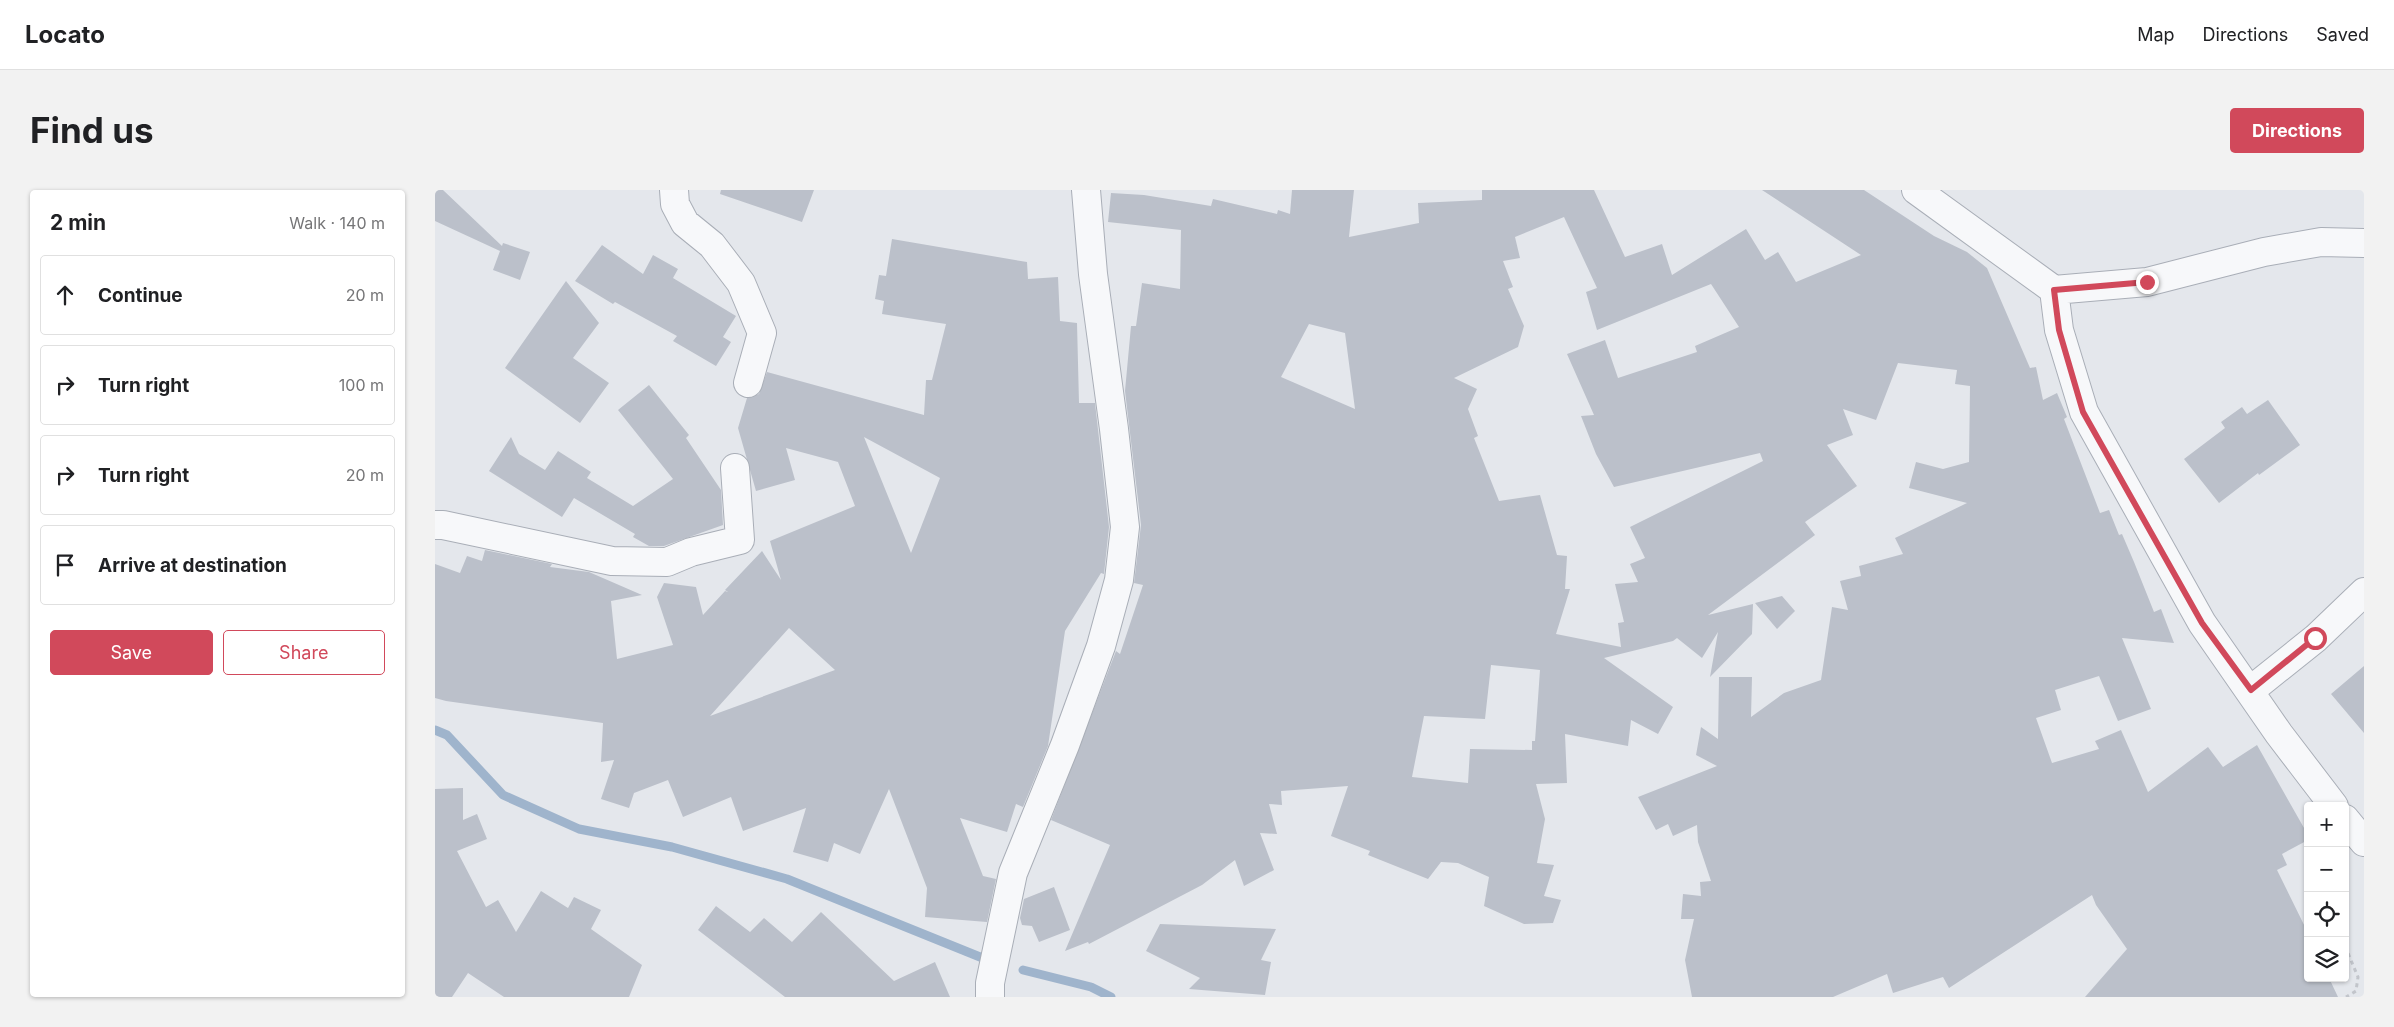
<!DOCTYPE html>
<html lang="en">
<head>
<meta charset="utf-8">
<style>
  :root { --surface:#fff; --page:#f2f2f2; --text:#202124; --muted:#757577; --line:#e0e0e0; --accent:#d1495b }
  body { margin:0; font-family:Inter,sans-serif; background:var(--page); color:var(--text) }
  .controls { position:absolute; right:15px; bottom:15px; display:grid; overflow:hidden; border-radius:5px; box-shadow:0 1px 4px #0004 }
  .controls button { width:45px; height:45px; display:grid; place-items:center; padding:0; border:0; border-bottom:1px solid var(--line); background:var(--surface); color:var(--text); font:25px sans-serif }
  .stop { position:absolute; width:15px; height:15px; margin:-11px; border:4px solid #d1495b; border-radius:50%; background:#fff }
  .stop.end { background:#d1495b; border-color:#fff; box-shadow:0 1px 5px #0008 }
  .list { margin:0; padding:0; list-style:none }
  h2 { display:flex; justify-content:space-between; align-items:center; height:65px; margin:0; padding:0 20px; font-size:21px }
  h2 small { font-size:16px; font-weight:400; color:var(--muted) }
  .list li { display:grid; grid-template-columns:32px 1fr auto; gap:15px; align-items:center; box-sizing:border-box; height:80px; margin:0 10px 10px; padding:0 10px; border:1px solid var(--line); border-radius:5px }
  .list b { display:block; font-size:19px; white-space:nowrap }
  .list em { font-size:16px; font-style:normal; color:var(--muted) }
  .actions { display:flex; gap:10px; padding:15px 20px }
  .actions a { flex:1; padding:11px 0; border:1px solid var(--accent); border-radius:5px; text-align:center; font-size:18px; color:var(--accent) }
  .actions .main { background:var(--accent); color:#fff }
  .icon { flex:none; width:28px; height:28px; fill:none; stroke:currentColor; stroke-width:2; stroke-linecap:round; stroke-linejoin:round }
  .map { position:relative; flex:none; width:1929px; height:807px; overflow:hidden; border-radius:5px }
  header { display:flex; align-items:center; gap:30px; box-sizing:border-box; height:70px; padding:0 25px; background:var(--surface); border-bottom:1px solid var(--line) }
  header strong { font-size:24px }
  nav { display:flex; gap:28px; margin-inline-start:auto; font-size:18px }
  .intro { display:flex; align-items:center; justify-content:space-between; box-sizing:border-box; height:120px; padding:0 30px }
  h1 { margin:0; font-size:35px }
  .button { padding:12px 22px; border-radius:5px; background:var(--accent); color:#fff; font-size:18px; font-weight:700 }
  main { display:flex; gap:30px; padding:0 30px }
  aside { flex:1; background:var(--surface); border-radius:5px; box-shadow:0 1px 4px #0004 }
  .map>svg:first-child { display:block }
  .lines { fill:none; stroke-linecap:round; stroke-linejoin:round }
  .stream { stroke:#9fb4cc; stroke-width:9 }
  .building { fill:#bbc0ca; fill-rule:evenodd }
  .minor-casing { stroke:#a9aeb7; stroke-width:30 }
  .path { stroke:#c2c5cb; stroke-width:3; stroke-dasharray:4 4; stroke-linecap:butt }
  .minor { stroke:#f7f8fa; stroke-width:28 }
  .route { stroke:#d1495b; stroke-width:6 }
</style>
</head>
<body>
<header>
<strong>Locato</strong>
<nav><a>Map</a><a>Directions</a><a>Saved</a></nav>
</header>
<div class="intro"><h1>Find us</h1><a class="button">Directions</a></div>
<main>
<aside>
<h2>2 min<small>Walk · 140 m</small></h2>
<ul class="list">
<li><svg class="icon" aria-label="ahead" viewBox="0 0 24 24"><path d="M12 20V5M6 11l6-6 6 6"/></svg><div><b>Continue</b></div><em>20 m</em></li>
<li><svg class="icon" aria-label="right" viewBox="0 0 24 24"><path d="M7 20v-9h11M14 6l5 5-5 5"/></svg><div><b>Turn right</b></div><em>100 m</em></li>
<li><svg class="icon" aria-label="right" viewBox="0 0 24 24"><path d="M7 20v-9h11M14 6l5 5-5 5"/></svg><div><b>Turn right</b></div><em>20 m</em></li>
<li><svg class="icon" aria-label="arrive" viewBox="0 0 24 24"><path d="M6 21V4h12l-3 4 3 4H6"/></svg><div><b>Arrive at destination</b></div></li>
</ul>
<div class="actions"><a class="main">Save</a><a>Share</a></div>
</aside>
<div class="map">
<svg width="1929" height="807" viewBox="0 0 1929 807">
  <rect width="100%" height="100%" fill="#e4e7ec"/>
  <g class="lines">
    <path class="stream" d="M 0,540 L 12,545 L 68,605 L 144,639 L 237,657 L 352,689 L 550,769
      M 588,780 L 656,797 L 676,807"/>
  </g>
  <path class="building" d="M 0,0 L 8,0 L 67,56 L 68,53 L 95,62 L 85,90 L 58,80 L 65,61 L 0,31 Z
    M 286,0 L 379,0 L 367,32 L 285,4 Z
    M 857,0 L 919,0 L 914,47 L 984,33 L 983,13 L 1047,10 L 1047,0 L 1159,0 L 1190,67 L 1227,54 L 1237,85 L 1311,39 L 1330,70 L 1343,62 L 1361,92 L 1426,65 L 1327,0 L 1429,0 L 1499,46 L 1532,62 L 1552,78 L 1595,178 L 1601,177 L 1608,210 L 1622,203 L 1632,227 L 1629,229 L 1665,323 L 1674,320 L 1684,345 L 1687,344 L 1699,372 L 1719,422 L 1726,419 L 1739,453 L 1687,448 L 1716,519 L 1683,531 L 1664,486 L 1620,500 L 1626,520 L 1601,528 L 1617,573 L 1664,559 L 1660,551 L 1686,540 L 1713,602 L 1773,557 L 1788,577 L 1822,555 L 1873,645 L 1873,650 L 1847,664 L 1852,675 L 1842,680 L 1873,743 L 1873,788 L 1894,788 L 1903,807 L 1650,807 L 1692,759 L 1661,715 L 1657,705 L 1514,798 L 1508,787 L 1458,803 L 1452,784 L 1398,807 L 1257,807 L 1250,770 L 1259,729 L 1246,729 L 1248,704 L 1266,706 L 1265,692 L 1276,691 L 1263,652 L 1262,635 L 1238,646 L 1233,634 L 1221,640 L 1203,607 L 1282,576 L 1261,565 L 1266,537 L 1283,549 L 1284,487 L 1317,487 L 1316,527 L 1349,503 L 1386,490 L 1397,417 L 1413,420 L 1405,391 L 1426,386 L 1424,376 L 1468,364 L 1460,348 L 1532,313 L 1474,298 L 1481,272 L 1508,279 L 1534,272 L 1535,196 L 1520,194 L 1522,180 L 1463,173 L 1441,230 L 1408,219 L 1418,245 L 1392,255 L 1422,296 L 1370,332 L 1380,345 L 1273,425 L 1318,414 L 1317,444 L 1275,487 L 1283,442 L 1267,468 L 1242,448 L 1238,451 L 1169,468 L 1238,517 L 1223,544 L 1196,530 L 1193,556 L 1130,544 L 1132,593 L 1101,594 L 1110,629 L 1102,673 L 1119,675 L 1109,706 L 1126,710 L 1118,733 L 1089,734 L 1049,716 L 1054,687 L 1023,673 L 1006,672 L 993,689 L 933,665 L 935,661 L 896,646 L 913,596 L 846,601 L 847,615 L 834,614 L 842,644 L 825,643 L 839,680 L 809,696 L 800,670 L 767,695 L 654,754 L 653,752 L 630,761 L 675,655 L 616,630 L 681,461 L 685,464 L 708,395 L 699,393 L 706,335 L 690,201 L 696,136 L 701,136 L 707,93 L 745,99 L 746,40 L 673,32 L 676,3 L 709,5 L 776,16 L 778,9 L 842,24 L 843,20 L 855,24 ZM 1129,27 L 1162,98 L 1151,102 L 1162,140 L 1276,94 L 1304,137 L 1260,156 L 1262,162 L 1183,188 L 1170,150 L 1132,164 L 1159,225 L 1146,226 L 1161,264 L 1179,297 L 1325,263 L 1328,271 L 1195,337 L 1210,368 L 1195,374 L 1203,392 L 1180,394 L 1189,432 L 1183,433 L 1186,457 L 1121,444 L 1135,399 L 1130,399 L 1132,366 L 1122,365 L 1105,305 L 1064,311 L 1039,248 L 1043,246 L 1033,219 L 1042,199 L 1019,188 L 1083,157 L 1089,136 L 1073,99 L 1078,97 L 1068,71 L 1085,68 L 1080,47 ZM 874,134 L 910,143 L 920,219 L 846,187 ZM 1056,475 L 1105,480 L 1100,551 L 1097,551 L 1097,560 L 1035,559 L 1033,593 L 977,587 L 989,526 L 1050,529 Z
    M 457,49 L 592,72 L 593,89 L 623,87 L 625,131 L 642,133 L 644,213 L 660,213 L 674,337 L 669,384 L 666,383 L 630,441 L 613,556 L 588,617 L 581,614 L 572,642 L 525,628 L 548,686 L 561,689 L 552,732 L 490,727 L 492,698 L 454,599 L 425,664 L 399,653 L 393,672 L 358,662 L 371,618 L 308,641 L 296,607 L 248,627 L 233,590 L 199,603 L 194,618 L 166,609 L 179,570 L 166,572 L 168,533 L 11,511 L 0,508 L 0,374 L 25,383 L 32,366 L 47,371 L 50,360 L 117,374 L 115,377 L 154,382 L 207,405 L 176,411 L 182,469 L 238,455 L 222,407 L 229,393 L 261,397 L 268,425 L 290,401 L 293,402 L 290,400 L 327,361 L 346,390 L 335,351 L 420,316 L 403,272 L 351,258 L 360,290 L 321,301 L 303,238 L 312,208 L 324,204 L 332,182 L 489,225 L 491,190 L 497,190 L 511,134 L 447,124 L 449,111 L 440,109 L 444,85 L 451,86 ZM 429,247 L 505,288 L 476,363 ZM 354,438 L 400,480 L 275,526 Z
    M 167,55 L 208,84 L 218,65 L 243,79 L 238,88 L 301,126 L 288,147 L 296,152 L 281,176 L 238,151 L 242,146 L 180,112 L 178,114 L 140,91 Z
    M 131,91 L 164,133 L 138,168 L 174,193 L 145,233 L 70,178 Z
    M 214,195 L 254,245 L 251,248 L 286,300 L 288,335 L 229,356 L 214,356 L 198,347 L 200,344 L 139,308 L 127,327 L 54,281 L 76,247 L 84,264 L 110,280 L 123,261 L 156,282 L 152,288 L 198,316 L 238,289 L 183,220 Z
    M 1833,210 L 1865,255 L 1824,285 L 1823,283 L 1784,313 L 1749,269 L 1790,238 L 1786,232 L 1807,217 L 1812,224 Z
    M 1347,406 L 1360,421 L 1342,439 L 1320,413 Z
    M 1929,476 L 1929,543 L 1896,504 Z
    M 28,598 L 28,630 L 42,624 L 52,649 L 22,661 L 51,717 L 63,710 L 81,742 L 106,701 L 133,718 L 139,707 L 166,720 L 156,739 L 207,775 L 194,807 L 69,807 L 33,783 L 17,807 L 0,807 L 0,599 Z
    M 619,697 L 635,740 L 604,752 L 597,736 L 587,735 L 585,728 L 589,709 Z
    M 281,716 L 315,742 L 329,728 L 357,752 L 386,722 L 459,791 L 500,772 L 515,807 L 350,807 L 263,740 Z
    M 725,734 L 841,739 L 826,770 L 836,772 L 830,805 L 754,799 L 765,788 L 711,761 Z"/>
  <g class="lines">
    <defs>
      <path id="minor" d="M 239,0 L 240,14 L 250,33 L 277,55 L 306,93 L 327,143 L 313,193
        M 1481,0 L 1619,100 L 1712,92 L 1829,62 L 1886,52 L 1929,53
        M 1619,100 L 1624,140 L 1649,222 L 1767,433 L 1844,544 L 1899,616
        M 0,335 L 8,335 L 177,371 L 232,372 L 256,362 L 305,350 L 300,278
        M 1816,500 L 1881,448 L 1929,402
        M 1910,629 L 1929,652
        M 555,807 L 555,793 L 578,683 L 630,555 L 666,456 L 684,390 L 690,337 L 679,239 L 658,84 L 651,0"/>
    </defs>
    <use href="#minor" class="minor-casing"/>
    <path class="path" d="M 1873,648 L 1873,667
      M 1910,756 L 1923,787 L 1921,801 L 1911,807"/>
    <use href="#minor" class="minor"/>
  </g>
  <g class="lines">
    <path class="route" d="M 1712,92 L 1619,100 L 1624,140 L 1648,222 L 1767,433 L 1816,500 L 1880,448"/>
  </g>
</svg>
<div class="controls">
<button>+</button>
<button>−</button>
<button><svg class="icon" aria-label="locate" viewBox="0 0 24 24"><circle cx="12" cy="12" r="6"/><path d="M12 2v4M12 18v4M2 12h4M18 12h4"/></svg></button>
<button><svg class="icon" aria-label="layers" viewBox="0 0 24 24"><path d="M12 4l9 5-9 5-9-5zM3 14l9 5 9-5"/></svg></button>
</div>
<div class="stop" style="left:1880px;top:448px"></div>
<div class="stop end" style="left:1712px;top:92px"></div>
</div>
</main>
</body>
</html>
